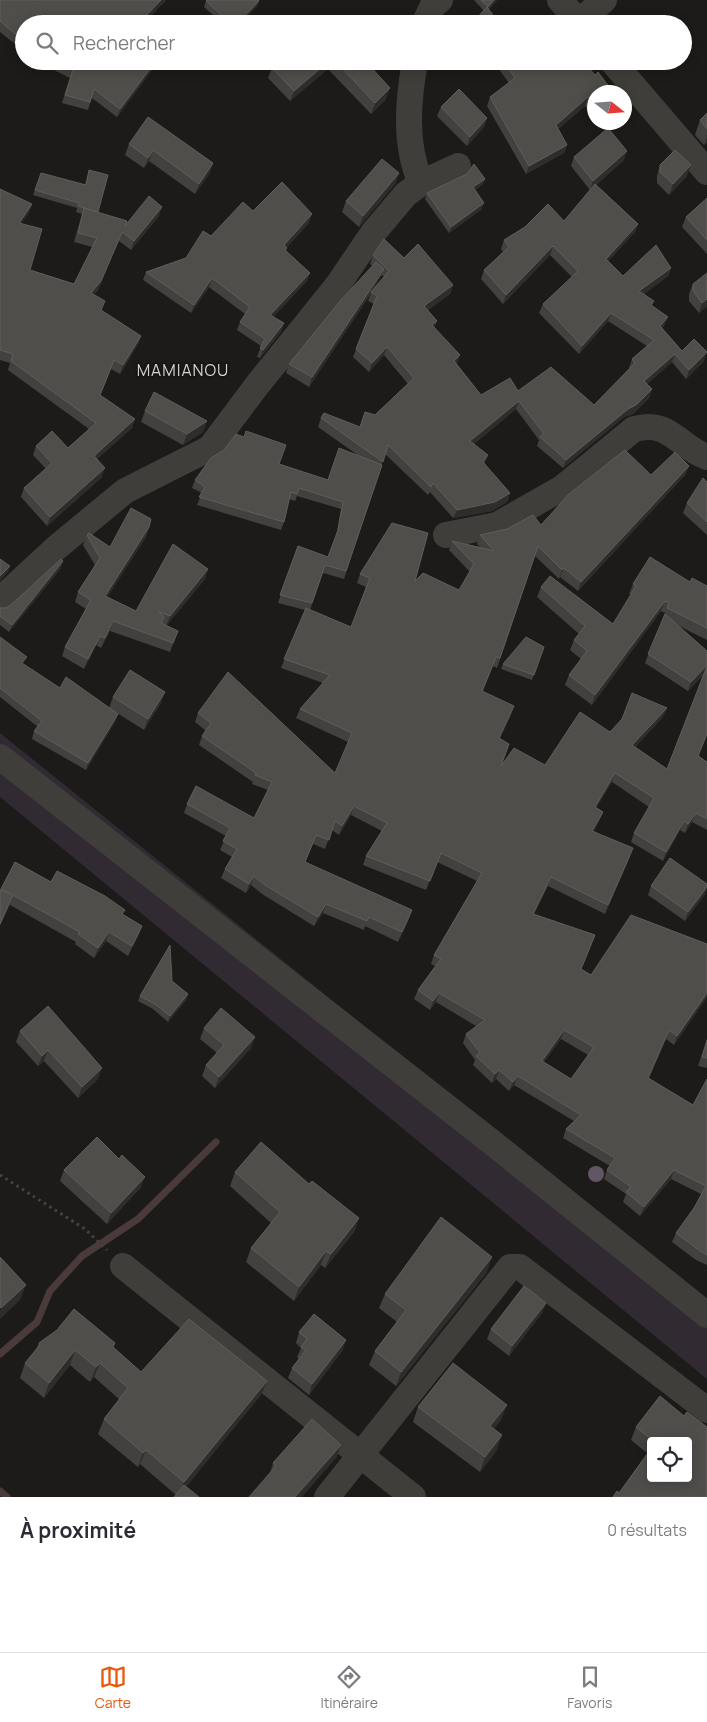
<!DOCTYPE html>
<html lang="fr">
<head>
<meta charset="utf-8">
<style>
  :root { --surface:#fff; --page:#f7f7f7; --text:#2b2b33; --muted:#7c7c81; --line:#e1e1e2; --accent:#ea580c }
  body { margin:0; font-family:Manrope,sans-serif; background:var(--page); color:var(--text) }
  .controls { position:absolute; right:15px; bottom:15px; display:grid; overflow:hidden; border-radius:5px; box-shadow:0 2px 12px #0003 }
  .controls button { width:45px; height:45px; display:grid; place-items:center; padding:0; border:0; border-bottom:1px solid var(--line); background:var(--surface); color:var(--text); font:25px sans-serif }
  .compass { position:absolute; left:587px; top:85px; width:45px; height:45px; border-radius:50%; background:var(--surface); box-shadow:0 2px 12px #0003; rotate:107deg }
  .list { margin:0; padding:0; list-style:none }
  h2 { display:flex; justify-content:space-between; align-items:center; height:65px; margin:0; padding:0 20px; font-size:21px }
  h2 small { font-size:16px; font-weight:400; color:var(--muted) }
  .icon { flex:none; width:28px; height:28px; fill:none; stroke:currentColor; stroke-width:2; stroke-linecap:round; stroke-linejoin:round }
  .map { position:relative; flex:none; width:707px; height:1497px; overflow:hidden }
  .search { position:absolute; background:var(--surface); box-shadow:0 2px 12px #0003; left:15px; right:15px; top:15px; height:55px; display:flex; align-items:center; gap:12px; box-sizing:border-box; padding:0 18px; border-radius:28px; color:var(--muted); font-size:19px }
  .sheet { height:155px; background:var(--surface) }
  nav { display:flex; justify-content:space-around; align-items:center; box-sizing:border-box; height:70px; border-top:1px solid var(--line); background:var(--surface); font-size:14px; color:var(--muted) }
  nav a { display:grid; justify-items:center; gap:2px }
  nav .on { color:var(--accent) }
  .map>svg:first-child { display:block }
  .green { fill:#312a32 }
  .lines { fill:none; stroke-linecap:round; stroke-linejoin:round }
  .stream { stroke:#4a3b3a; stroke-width:7 }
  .path { stroke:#474341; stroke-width:3; stroke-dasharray:2.5 4; stroke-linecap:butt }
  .minor { stroke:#403e3b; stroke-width:26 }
  .tree { fill:#625665 }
  .wall { fill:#43413f; fill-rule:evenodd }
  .shaded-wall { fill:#2e2d2b }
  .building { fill:#504e4b; stroke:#605d5b; fill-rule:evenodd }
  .labels { text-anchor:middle; stroke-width:4.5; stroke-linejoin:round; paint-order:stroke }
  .quarter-label { font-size:16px; letter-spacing:1px; fill:#d6d1ce; stroke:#171615 }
</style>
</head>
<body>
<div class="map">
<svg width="707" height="1497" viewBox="0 0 707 1497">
  <rect width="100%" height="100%" fill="#1c1b1a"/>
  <path class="green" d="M 0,733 L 707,1302 L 707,1379 L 0,797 Z"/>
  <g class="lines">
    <path class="stream" d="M 0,1354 L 37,1322 L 50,1291 L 82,1256 L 138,1219 L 216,1142
      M 0,1491 L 7,1497"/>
    <path class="path" d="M 0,1175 L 85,1229 L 107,1250"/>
    <path class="minor" d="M 560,0 L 580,24
      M 579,22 L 604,0
      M 424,24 L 432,7 L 440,0
      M 415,61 C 408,101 404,145 421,183
      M 612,61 L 707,172
      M 446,535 L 497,525 L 562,488 L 634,429 C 670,419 678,447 707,457
      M 0,600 L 56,548 L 125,491 L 210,448 L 258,384 L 337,286 L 373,233 L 406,194 L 421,183 L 458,166
      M 0,757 L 494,1144 L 707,1315
      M 123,1266 L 413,1497
      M 327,1497 L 510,1267 L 520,1267 L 707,1410"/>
  </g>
  <circle class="tree" cx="596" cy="1174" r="8"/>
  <path class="wall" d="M 0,0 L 166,0 L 143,24 L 24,24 L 24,45 L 18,41 L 15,44 L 0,32 Z
    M 474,0 L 497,0 L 489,9 L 484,11 Z
    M 206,1 L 257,6 L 240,24 L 223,24 L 204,7 Z
    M 43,61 L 154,61 L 152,70 L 117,117 L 92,98 L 88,110 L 62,103 L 70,78 L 42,64 Z
    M 280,61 L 382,61 L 372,69 L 386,99 L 371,114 L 328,69 L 290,101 L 268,78 L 272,68 Z
    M 493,61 L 583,61 L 594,92 L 594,119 L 585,106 L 558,129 L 567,145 L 564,153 L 526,174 L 487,106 L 490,97 L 509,83 Z
    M 441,107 L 487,118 L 484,127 L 467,146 L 437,116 Z
    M 707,113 L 707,143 L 704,145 L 695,135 L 700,120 Z
    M 129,144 L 213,163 L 209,174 L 195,194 L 149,161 L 144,168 L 125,155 Z
    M 574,157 L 624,160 L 596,185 L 638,224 L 635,232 L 608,261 L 623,276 L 671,268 L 668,276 L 644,294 L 652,305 L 664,326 L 662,328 L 682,351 L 704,361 L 686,379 L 672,362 L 647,384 L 652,389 L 649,398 L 633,414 L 624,417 L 563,468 L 537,446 L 539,440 L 516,409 L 474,444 L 484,464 L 510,493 L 507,502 L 492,511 L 453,518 L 430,492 L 428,495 L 385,454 L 344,579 L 323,573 L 310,610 L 351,627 L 366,587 L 357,583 L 360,574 L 415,581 L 459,590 L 470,572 L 449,550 L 452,541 L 480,547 L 477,544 L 480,535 L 541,525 L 651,475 L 689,466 L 685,475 L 578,591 L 560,577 L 559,579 L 535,556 L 497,668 L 493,666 L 483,691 L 511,715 L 500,738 L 501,766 L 545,765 L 610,732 L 663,717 L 635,747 L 667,769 L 704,674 L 688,691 L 645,663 L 665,613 L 661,611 L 592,705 L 565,685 L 569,675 L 581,659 L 570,650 L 574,640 L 579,634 L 537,597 L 541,587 L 613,624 L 631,594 L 629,594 L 633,584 L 690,582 L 707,586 L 707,640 L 677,625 L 707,651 L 699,756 L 707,762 L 707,830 L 692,822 L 685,833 L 680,830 L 663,861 L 631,842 L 634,833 L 649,807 L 612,782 L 596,808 L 603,812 L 599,821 L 594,831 L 630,857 L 605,914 L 548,886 L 534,914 L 595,935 L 581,970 L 591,975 L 707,997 L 674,1045 L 666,1039 L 649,1078 L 693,1105 L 707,1079 L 707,1265 L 696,1260 L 672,1242 L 676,1233 L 694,1208 L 701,1194 L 671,1179 L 640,1216 L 623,1202 L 626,1194 L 604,1179 L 607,1170 L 610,1166 L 563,1138 L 566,1129 L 574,1121 L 514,1085 L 509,1091 L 496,1079 L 492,1083 L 473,1065 L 475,1060 L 463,1043 L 466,1034 L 476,1026 L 436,1002 L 430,1010 L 414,999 L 418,990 L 435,966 L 431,964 L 434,955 L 477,881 L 437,862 L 426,890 L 363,865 L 366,856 L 382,831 L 351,815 L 339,835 L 332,830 L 325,849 L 313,844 L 305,862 L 409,919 L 398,942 L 365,926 L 364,930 L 323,913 L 314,926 L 262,894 L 251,885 L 246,893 L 221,878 L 225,869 L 232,857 L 220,850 L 226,836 L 184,813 L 187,804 L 254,818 L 268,790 L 252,784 L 253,782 L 199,745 L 202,736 L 206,731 L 195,722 L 198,713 L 335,773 L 348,742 L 296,718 L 300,709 L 323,683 L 281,668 L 305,610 L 278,603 L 298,546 L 328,557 L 336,537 L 341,509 L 297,496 L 295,501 L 289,499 L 284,522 L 281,530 L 197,505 L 202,493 L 192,488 L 195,480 L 279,464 L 328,480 L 359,456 L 318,427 L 321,418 L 360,427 L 375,415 L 408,384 L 384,355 L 369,372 L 353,357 L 374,304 L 368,301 L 371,293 L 309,387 L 286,373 L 289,364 L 373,266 L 370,264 L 373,255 L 404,258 L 453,285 L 450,294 L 428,310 L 437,321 L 434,328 L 457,364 L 481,395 L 518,391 L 594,405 L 630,369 L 629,368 L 632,359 L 647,346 L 608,321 L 579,354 L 539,313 L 543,304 L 572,277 L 550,255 L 503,304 L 481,279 L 484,270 L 503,252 L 501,249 L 504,240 L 564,221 L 592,188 L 590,190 L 571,166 ZM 382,275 L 384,277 L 372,291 L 380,278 ZM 561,1039 L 588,1055 L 571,1079 L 544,1062 Z
    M 660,165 L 687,176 L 669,195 L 657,183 L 657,176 Z
    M 89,170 L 98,212 L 125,225 L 159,216 L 131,250 L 119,241 L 98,290 L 94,295 L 102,311 L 141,336 L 138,344 L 120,374 L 111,369 L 100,396 L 135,419 L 132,428 L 97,459 L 102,477 L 47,526 L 21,497 L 24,488 L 46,469 L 33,455 L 36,446 L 68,448 L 89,429 L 8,370 L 10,363 L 0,360 L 0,189 L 32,204 L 29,212 L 21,224 L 30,270 L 74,284 L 92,247 L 74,242 L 82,214 L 76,212 L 77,208 L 33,195 L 41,173 L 85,185 Z
    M 399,173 L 395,184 L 359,227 L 342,212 L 346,201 Z
    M 485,179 L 483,184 L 475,190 L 482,209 L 449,233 L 425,199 L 427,193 Z
    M 707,198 L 707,254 L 682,227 L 686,217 Z
    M 253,211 L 309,223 L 287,247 L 286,250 L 307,281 L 273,317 L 284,323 L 281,332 L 260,358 L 257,357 L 261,346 L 237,330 L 240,322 L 245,314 L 209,287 L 191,313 L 143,280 L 146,272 L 186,258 L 211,236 Z
    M 707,273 L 707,306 L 699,313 L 689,301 L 689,294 L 693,284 Z
    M 145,411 L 207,421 L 203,432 L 183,445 L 141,422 Z
    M 707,482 L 707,535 L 683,513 L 687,503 Z
    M 149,527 L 146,537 L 107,597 L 136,611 L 208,569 L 205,579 L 166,626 L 178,631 L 170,652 L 110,631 L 101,648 L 96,645 L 84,669 L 62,656 L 65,647 L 86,609 L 75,602 L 78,592 L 95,565 L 83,545 L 87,535 L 110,547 Z
    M 61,568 L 9,632 L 0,625 L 0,608 L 6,608 L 12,604 Z
    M 0,637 L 24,665 L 60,688 L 118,714 L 115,722 L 86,770 L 32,739 L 34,731 L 38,727 L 0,697 Z
    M 544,647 L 532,680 L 501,669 L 503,664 Z
    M 113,697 L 161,703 L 144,730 L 109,708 Z
    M 15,862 L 51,882 L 123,915 L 142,926 L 138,936 L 128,956 L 106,941 L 94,958 L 75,944 L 76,942 L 10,905 L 0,890 Z
    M 651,886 L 705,894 L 685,921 L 648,895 Z
    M 172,981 L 188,994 L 186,1000 L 168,1022 L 153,1009 L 138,1001 L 140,996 Z
    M 204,1028 L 251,1048 L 215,1088 L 202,1076 L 206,1065 L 217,1053 L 200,1039 Z
    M 20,1031 L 98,1079 L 78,1098 L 44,1061 L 38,1066 L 16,1042 Z
    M 707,1039 L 707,1068 L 698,1066 Z
    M 64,1170 L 141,1187 L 107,1224 L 60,1181 Z
    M 235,1172 L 309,1184 L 359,1218 L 354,1232 L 325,1268 L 321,1265 L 294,1301 L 246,1262 L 251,1248 L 271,1223 L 230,1186 Z
    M 487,1272 L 396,1386 L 369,1365 L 375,1351 L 397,1322 L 379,1308 L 385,1294 Z
    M 546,1303 L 542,1313 L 509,1356 L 487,1339 L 491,1329 Z
    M 299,1332 L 346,1340 L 342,1351 L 309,1395 L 288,1378 L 292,1368 L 299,1359 L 297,1357 L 301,1348 L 296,1343 Z
    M 39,1343 L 114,1348 L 141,1372 L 261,1395 L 176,1495 L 140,1464 L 138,1467 L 98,1434 L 104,1419 L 119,1399 L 94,1377 L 90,1382 L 70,1365 L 44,1398 L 20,1378 L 25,1363 L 36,1349 Z
    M 660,1396 L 684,1416 L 687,1412 L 707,1427 L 707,1497 L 613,1497 L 617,1491 L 619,1493 L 647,1453 L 631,1440 L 636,1427 ZM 651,1441 L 688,1441 L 688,1478 L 651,1478 Z
    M 418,1407 L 501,1420 L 494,1429 L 497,1450 L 480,1472 L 413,1422 Z
    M 341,1445 L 336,1458 L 270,1473 L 273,1463 Z"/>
  <path class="shaded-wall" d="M 161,0 L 166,0 L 143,24 L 138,24 Z
    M 494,0 L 497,0 L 486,13 L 488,7 Z
    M 259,1 L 257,6 L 240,24 L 237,24 Z
    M 21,33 L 18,41 L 15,44 L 18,36 Z
    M 329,61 L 331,61 L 328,69 L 290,101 L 294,91 Z
    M 373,61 L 382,61 L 365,76 L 369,65 Z
    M 155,62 L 152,70 L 117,117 L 120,109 Z
    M 390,88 L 386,99 L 371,114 L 375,103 Z
    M 588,97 L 585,106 L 553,134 L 556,125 Z
    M 487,118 L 484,127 L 467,146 L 470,137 Z
    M 707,137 L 707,143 L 704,145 Z
    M 567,145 L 564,153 L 526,174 L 529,166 Z
    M 153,150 L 149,161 L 144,168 L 148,158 Z
    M 627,151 L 624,160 L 590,190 L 593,181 Z
    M 213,163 L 209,174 L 195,194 L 199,184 Z
    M 691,165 L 687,176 L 669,195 L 673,184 Z
    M 399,173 L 395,184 L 359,227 L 363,216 Z
    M 485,179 L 483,184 L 471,193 L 473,187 Z
    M 484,203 L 482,209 L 449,233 L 451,227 Z
    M 32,204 L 29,212 L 16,232 L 19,223 Z
    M 162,207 L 159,216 L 131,250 L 134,241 Z
    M 312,214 L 309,223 L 281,253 L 284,245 Z
    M 638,224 L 635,232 L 603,267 L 606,259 Z
    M 122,232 L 98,290 L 87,302 L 91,293 Z
    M 553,246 L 550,255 L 503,304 L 506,295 Z
    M 671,268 L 668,276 L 636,300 L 639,291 Z
    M 384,269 L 380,278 L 309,387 L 312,377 Z
    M 310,273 L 307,281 L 267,323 L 270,315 Z
    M 212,278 L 209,287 L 191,313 L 194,305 Z
    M 453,285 L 450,294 L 421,315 L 424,306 Z
    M 707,299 L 707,306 L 699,313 L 702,303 Z
    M 611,313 L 608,321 L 579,354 L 582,346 Z
    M 668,317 L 664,326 L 657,335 L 660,326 Z
    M 437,321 L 434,329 L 432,325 Z
    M 284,323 L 281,332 L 260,358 L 263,350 Z
    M 141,336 L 138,344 L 120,374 L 123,365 Z
    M 387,347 L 384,355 L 369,372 L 372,363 Z
    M 707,352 L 704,361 L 686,379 L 689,370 Z
    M 675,354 L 672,362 L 641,389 L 644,381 Z
    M 460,355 L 457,364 L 454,361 Z
    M 652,389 L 649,398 L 633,414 L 624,417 L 563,468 L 566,460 Z
    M 519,401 L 516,409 L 467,450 L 470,441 Z
    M 135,419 L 132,428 L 91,464 L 94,456 Z
    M 207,421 L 203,432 L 183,445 L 187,434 Z
    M 488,455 L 485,463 L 480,470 L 483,462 Z
    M 689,466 L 685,475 L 578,591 L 581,582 Z
    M 105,468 L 102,477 L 47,526 L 50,517 Z
    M 510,493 L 507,502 L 492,511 L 453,518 L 457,510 Z
    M 149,527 L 146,537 L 102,606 L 105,596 Z
    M 63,561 L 61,568 L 9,632 L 12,625 Z
    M 10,566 L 8,572 L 0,581 L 0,576 Z
    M 564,568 L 560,577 L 559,579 L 562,570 Z
    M 208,569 L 205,579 L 166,626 L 170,616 Z
    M 665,601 L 661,611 L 592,705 L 595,695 Z
    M 113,621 L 110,631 L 101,648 L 105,638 Z
    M 100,636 L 96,645 L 84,669 L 88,659 Z
    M 707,665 L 705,673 L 688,691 L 691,682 Z
    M 165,692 L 161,703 L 144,730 L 148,719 Z
    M 514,706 L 511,715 L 496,747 L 499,738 Z
    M 667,708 L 663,717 L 629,754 L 632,745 Z
    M 118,714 L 115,722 L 86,770 L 88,763 Z
    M 615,773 L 612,782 L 591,816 L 595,807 Z
    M 354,806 L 351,815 L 339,835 L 342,826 Z
    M 603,812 L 599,821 L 589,840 L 592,831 Z
    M 696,813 L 692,822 L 685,833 L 688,824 Z
    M 684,821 L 680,830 L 663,861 L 666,852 Z
    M 633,848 L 630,857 L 605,914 L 608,905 Z
    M 254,876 L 251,885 L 246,893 L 249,884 Z
    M 551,877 L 548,886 L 530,923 L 533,914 Z
    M 707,887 L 705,894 L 685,921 L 688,912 Z
    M 13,895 L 10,905 L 0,926 L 0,924 Z
    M 326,904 L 323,913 L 314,926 L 318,917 Z
    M 412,910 L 409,919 L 398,942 L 402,932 Z
    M 142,926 L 138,936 L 128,956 L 132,946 Z
    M 109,932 L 106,941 L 94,958 L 98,948 Z
    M 439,993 L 436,1002 L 430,1010 L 433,1001 Z
    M 707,993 L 707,997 L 674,1045 L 677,1036 Z
    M 188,994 L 186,1000 L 168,1022 L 170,1016 Z
    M 564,1030 L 561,1039 L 538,1070 L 542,1061 Z
    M 669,1030 L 666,1039 L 645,1087 L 648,1078 Z
    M 255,1037 L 251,1048 L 215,1088 L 219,1077 Z
    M 48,1050 L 44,1061 L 38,1066 L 42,1056 Z
    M 102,1068 L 98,1079 L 78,1098 L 82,1087 Z
    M 499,1070 L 496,1079 L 492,1083 L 495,1074 Z
    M 518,1076 L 514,1085 L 509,1091 L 513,1082 Z
    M 674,1170 L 671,1179 L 640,1216 L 644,1207 Z
    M 145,1177 L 141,1187 L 107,1224 L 111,1213 Z
    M 359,1218 L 354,1232 L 325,1268 L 331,1254 Z
    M 326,1251 L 321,1265 L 294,1301 L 299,1287 Z
    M 492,1257 L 487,1272 L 396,1386 L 401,1372 Z
    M 26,1285 L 20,1300 L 0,1319 L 0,1311 L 1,1308 Z
    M 546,1303 L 542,1313 L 509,1356 L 512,1346 Z
    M 346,1340 L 342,1351 L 309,1395 L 312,1384 Z
    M 75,1350 L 70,1365 L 44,1398 L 49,1383 Z
    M 100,1363 L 94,1377 L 90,1382 L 96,1367 Z
    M 267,1381 L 261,1395 L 178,1497 L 184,1482 Z
    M 507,1405 L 501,1420 L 485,1441 L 490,1426 Z
    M 502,1435 L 497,1450 L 480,1472 L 485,1457 Z
    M 341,1445 L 336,1458 L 302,1497 L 295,1497 Z
    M 146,1450 L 140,1464 L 138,1467 L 143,1453 Z"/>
  <path class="building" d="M 0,0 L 161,0 L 138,24 L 24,24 L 24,35 L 21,33 L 18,36 L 0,21 Z
    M 207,0 L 258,0 L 259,1 L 237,24 L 231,24 L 206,1 Z
    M 481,0 L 494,0 L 488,7 Z
    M 487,7 L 500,24 L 471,24 Z
    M 56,61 L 154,61 L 155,62 L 120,109 L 94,89 L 90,102 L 65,95 L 73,70 Z
    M 280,61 L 329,61 L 294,91 L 272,68 Z
    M 335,61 L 373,61 L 369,65 L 390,88 L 375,103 Z
    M 503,61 L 583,61 L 595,75 L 598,72 L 613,92 L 594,92 L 594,106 L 588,97 L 556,125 L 567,145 L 529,166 L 490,97 L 515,78 Z
    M 459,89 L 487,118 L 470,137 L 441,107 Z
    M 707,113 L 707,129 L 700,120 Z
    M 148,117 L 213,163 L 199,184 L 153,150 L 148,158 L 129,144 Z
    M 608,128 L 627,151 L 593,181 L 574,157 Z
    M 675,150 L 691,165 L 673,184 L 660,172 L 660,165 Z
    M 382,159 L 399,173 L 363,216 L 346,201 Z
    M 474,164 L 485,179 L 473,187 L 484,203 L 451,227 L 427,193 L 467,174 Z
    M 89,170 L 108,175 L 98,212 L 78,206 L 79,203 L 35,190 L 41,173 L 86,185 Z
    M 282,182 L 312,214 L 284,245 L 287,248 L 285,250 L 310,273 L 270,315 L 284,323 L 263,350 L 260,348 L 265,339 L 240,322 L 250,307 L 212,278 L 194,305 L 146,272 L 186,258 L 203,231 L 211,236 L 243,202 L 253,211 Z
    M 595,184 L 638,224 L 606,259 L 623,276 L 656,245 L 671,268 L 639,291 L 654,301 L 651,305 L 668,317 L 660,326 L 682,351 L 694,339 L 707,352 L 689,370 L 675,354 L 644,381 L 652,389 L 636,405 L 628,409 L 566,460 L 540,437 L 544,434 L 519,401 L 470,441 L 488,455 L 483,462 L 510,493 L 495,502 L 457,510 L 433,483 L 431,487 L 388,445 L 383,462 L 321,418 L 324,413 L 360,427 L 365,412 L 375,415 L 414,378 L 387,347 L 372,363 L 356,349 L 377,296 L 371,292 L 389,271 L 373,255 L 384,239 L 404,258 L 418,244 L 453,285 L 424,306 L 437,321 L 432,325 L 460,355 L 454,361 L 481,395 L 510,378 L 518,391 L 551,367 L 594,405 L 635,363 L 632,359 L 654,340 L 611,313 L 582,346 L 543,304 L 578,271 L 553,246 L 506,295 L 484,270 L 509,247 L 504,240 L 525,227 L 548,204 L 564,221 Z
    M 0,189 L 32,204 L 19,223 L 42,229 L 30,270 L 74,284 L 97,238 L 78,233 L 84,208 L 127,221 L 125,226 L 149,196 L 162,207 L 134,241 L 122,232 L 101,281 L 91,293 L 105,301 L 101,310 L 141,336 L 123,365 L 114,360 L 100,395 L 135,419 L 94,456 L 105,468 L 50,517 L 24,488 L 52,463 L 36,446 L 52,431 L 68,448 L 96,423 L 11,361 L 13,354 L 0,350 Z
    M 707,198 L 707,240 L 686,217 Z
    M 376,262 L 384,269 L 312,377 L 289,364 L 341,300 Z
    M 707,273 L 707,299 L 702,303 L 693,291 L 693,284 Z
    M 154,392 L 207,421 L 187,434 L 145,411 Z
    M 246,431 L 286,445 L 279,464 L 328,480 L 339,448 L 382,465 L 346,571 L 325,565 L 312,603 L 280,595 L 298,546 L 328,557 L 338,530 L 343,502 L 299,488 L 297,494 L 291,492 L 284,522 L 199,497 L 205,487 L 195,480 L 211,458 L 224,450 L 236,434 L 244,437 Z
    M 625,450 L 651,475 L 675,452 L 689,466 L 581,582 L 564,568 L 562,570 L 538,546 L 500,658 L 496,657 L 482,691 L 514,706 L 499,738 L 509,744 L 501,766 L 514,748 L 545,765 L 580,712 L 610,732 L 622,719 L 632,693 L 667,708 L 632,745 L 667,769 L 707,666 L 707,734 L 698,756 L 707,762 L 707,819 L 696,813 L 688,824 L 684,821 L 666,852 L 634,833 L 654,798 L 615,773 L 595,807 L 603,812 L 592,831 L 633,848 L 608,905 L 551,877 L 533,914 L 595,935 L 581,969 L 591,975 L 631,915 L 707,944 L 707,993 L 677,1036 L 669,1030 L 648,1078 L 693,1105 L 707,1079 L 707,1255 L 700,1251 L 676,1233 L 694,1208 L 706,1186 L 674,1170 L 644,1207 L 626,1192 L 631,1187 L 607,1170 L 615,1158 L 566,1129 L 581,1115 L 518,1076 L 513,1082 L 499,1070 L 495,1074 L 476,1056 L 480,1053 L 466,1034 L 485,1020 L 439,993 L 433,1001 L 418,990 L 441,959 L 434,955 L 482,873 L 441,853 L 430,881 L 366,856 L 387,823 L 354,806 L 342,826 L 335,821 L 329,840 L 316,835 L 305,862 L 412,910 L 402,932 L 369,917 L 367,921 L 326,904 L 318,917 L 265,885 L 254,876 L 249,884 L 225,869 L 237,849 L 223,841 L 230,828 L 187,804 L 196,786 L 254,818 L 272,782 L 255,775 L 256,773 L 202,736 L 211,723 L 198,713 L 228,672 L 335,773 L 352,733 L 300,709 L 330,675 L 284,659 L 306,608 L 351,627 L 370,578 L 360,574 L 392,523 L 428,533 L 415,581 L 423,573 L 459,590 L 474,564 L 452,541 L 494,551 L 480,535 L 507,529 L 533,515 L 541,525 L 569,494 ZM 564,1030 L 594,1047 L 571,1079 L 542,1061 Z
    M 703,478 L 707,482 L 707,522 L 687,503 Z
    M 131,508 L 151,519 L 149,527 L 105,596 L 136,611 L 173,544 L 208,569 L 170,616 L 159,612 L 164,617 L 161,623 L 178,631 L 173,643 L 113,621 L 105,638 L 100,636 L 88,659 L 65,647 L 91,600 L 78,592 L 100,558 L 87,535 L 89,533 L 110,547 Z
    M 650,557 L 690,582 L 692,578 L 707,586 L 707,628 L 667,608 L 669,603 L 665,601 L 595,695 L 569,675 L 587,651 L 574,640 L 585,626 L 541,587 L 550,576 L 613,624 L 636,586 L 633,584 Z
    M 0,559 L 10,566 L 0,576 Z
    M 61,559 L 63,561 L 12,625 L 0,616 L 0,608 L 6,608 L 12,604 Z
    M 665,614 L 707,651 L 707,665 L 691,682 L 648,654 Z
    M 0,637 L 27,657 L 22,663 L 60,688 L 66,677 L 118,714 L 88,763 L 34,731 L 42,721 L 0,688 Z
    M 526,637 L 544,647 L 534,675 L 503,664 Z
    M 130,670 L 165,692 L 148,719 L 113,697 Z
    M 670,858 L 707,884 L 707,887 L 688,912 L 651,886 Z
    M 15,862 L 51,882 L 57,871 L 105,896 L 125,910 L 122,914 L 142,926 L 132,946 L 109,932 L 98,948 L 78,934 L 80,932 L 13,895 L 0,924 L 0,890 L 11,894 L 1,889 Z
    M 170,945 L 172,981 L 188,994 L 170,1016 L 155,1004 L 140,996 Z
    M 48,1006 L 102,1068 L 82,1087 L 48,1050 L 42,1056 L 20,1031 Z
    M 221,1008 L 255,1037 L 219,1077 L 206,1065 L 224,1045 L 204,1028 Z
    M 707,1040 L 707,1058 L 702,1057 Z
    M 97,1137 L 119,1159 L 122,1155 L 145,1177 L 111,1213 L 64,1170 Z
    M 261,1142 L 309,1184 L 312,1181 L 359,1218 L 331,1254 L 326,1251 L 299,1287 L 251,1248 L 280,1212 L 235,1172 Z
    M 441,1217 L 492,1257 L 401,1372 L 375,1351 L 406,1310 L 385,1294 Z
    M 0,1257 L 26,1285 L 1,1308 L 0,1307 Z
    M 524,1286 L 546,1303 L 512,1346 L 491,1329 Z
    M 74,1309 L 115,1343 L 113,1347 L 141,1372 L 189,1319 L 267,1381 L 184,1482 L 146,1450 L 143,1453 L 104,1419 L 128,1388 L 100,1363 L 96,1367 L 75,1350 L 49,1383 L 25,1363 L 40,1345 L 39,1343 L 57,1330 Z
    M 314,1314 L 346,1340 L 312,1384 L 292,1368 L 306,1350 L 301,1347 L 307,1339 L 299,1332 Z
    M 453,1363 L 507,1405 L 490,1426 L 502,1435 L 485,1457 L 418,1407 Z
    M 660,1396 L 684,1416 L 687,1412 L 707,1427 L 707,1497 L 613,1497 L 617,1491 L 619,1493 L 651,1449 L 651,1478 L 688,1478 L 688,1441 L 653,1441 L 636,1427 Z
    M 312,1419 L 341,1445 L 295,1497 L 249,1497 L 276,1466 L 273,1463 Z
    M 184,1485 L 199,1497 L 174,1497 Z"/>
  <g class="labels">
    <g class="quarter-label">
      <text x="183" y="376">MAMIANOU</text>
    </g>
  </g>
</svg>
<div class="controls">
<button><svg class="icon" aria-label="locate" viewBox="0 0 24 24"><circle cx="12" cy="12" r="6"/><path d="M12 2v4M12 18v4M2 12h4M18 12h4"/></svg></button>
</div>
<svg class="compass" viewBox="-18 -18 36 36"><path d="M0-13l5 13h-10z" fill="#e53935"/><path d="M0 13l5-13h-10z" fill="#7c7c81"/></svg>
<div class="search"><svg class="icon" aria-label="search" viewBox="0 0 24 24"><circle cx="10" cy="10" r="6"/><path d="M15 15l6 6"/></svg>Rechercher</div>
</div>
<section class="sheet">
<h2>À proximité<small>0 résultats</small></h2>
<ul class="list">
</ul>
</section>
<nav>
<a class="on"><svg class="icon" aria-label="map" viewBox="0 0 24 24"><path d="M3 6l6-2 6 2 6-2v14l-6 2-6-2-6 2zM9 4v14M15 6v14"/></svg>Carte</a>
<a><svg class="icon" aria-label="directions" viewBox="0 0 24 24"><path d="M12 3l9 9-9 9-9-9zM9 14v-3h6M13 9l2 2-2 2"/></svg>Itinéraire</a>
<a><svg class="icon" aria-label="saved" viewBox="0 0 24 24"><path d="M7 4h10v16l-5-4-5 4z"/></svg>Favoris</a>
</nav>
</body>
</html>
